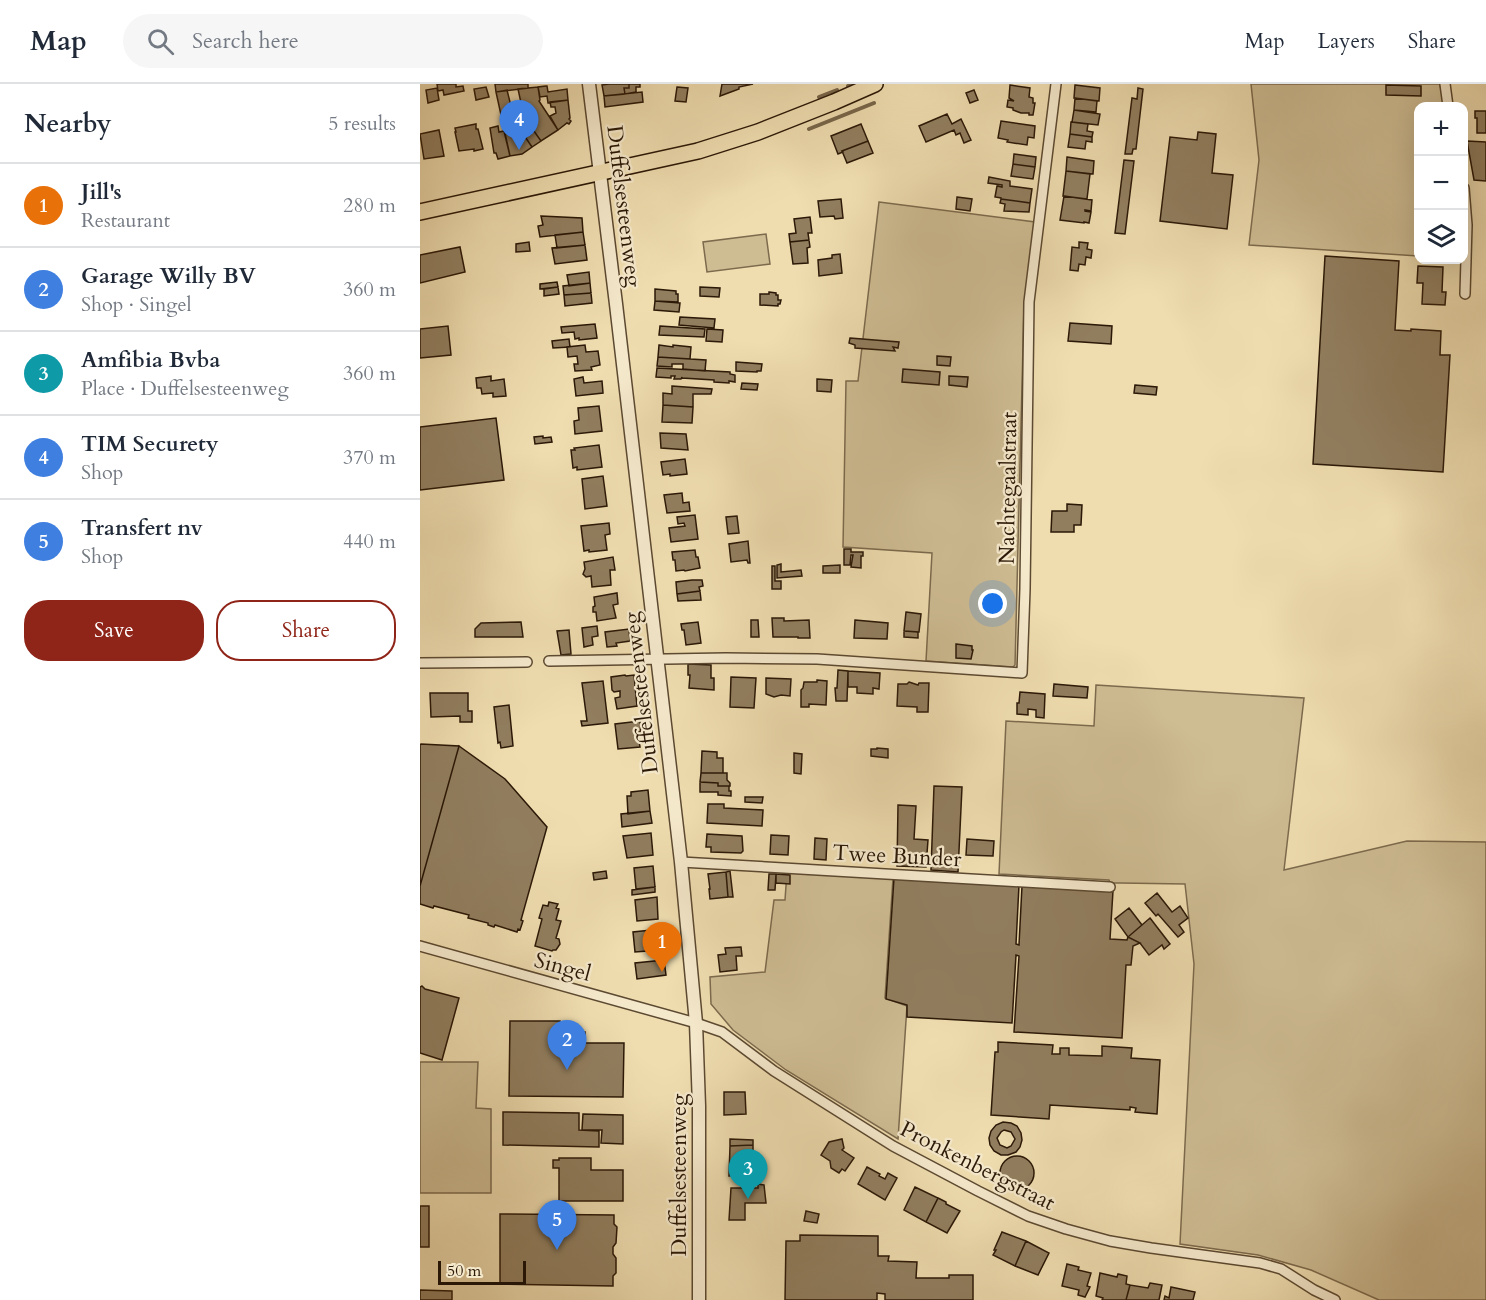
<!DOCTYPE html>
<html lang="en">
<head>
<meta charset="utf-8">
<style>
  :root { --surface:#fff; --page:#f6f6f7; --text:#1f2937; --muted:#747a83; --line:#e0e1e3; --accent:#8f2418 }
  body { margin:0; font-family:Cardo,serif; background:var(--page); color:var(--text) }
  .controls { position:absolute; right:18px; top:18px; display:grid; overflow:hidden; border-radius:12px; box-shadow:0 6px 24px #0002 }
  .controls button { width:54px; height:54px; display:grid; place-items:center; padding:0; border:0; border-bottom:2px solid var(--line); background:var(--surface); color:var(--text); font:30px sans-serif }
  .scale { position:absolute; left:18px; bottom:15px; width:88px; box-sizing:border-box; padding-left:6px; border:3px solid #2b1807; border-top:0; font-size:16px; line-height:21px; white-space:nowrap; color:#2b1807; -webkit-text-stroke:4px #f5e9cc; paint-order:stroke }
  .you { position:absolute; left:573px; top:520px; width:21px; height:21px; margin:-15px; border:4px solid #fff; border-radius:50%; background:#1a73e8; box-shadow:0 0 0 9px #1a73e833 }
  .badge { display:grid; place-items:center; width:39px; height:39px; border-radius:50%; background:var(--accent); color:#fff; font-size:20px; font-weight:700 }
  .pin { position:absolute; translate:-50% -50px; filter:drop-shadow(0 2px 3px #0008) }
  .pin::after { content:''; position:absolute; top:32px; width:21px; height:18px; background:inherit; clip-path:polygon(0 0,100% 0,50% 100%) }
  .list { margin:0; padding:0; list-style:none }
  h2 { display:flex; justify-content:space-between; align-items:center; height:78px; margin:0; padding:0 24px; font-size:26px }
  h2 small { font-size:20px; font-weight:400; color:var(--muted) }
  .list li { display:grid; grid-template-columns:39px 1fr auto; gap:18px; align-items:center; box-sizing:border-box; height:84px; padding:0 24px; border-top:2px solid var(--line) }
  .list b { display:block; font-size:22px; white-space:nowrap }
  .list p { margin:0; font-size:20px; white-space:nowrap; color:var(--muted) }
  .list em { font-size:20px; font-style:normal; color:var(--muted) }
  .actions { display:flex; gap:12px; padding:18px 24px }
  .actions a { flex:1; padding:14px 0; border:2px solid var(--accent); border-radius:24px; text-align:center; font-size:21px; color:var(--accent) }
  .actions .main { background:var(--accent); color:#fff }
  .icon { flex:none; width:33px; height:33px; fill:none; stroke:currentColor; stroke-width:2; stroke-linecap:round; stroke-linejoin:round }
  .map { position:relative; flex:none; width:1066px; height:1216px; overflow:hidden }
  header { display:flex; align-items:center; gap:36px; box-sizing:border-box; height:84px; padding:0 30px; background:var(--surface); border-bottom:2px solid var(--line) }
  header strong { font-size:28px }
  nav { display:flex; gap:33px; margin-inline-start:auto; font-size:21px }
  .search { width:420px; height:54px; background:var(--page); display:flex; align-items:center; gap:15px; box-sizing:border-box; padding:0 21px; border-radius:33px; color:var(--muted); font-size:22px }
  main { display:flex }
  aside { flex:1; background:var(--surface) }
  .map>svg:first-child { display:block }
  .green { fill:#cebc93; stroke:#7c6a4d; stroke-width:1.5 }
  .lines { fill:none; stroke-linecap:round; stroke-linejoin:round }
  .stream { stroke:#78664a; stroke-width:4 }
  .building { fill:#917e5f; stroke:#2b1807; stroke-width:1.5; fill-rule:evenodd }
  .minor-casing { stroke:#5c4931; stroke-width:12 }
  .tertiary-casing { stroke:#5c4931; stroke-width:15 }
  .primary-casing { stroke:#2b1807; stroke-width:18 }
  .minor { stroke:#f5e9cc; stroke-width:9 }
  .tertiary { stroke:#f5e9cc; stroke-width:12 }
  .primary { stroke:#efddb0; stroke-width:15 }
  .labels { text-anchor:middle; stroke-width:4.5; stroke-linejoin:round; paint-order:stroke }
  .street-label { font-size:22px; fill:#2b1807; stroke:#f5e9cc }
</style>
</head>
<body>
<header>
<strong>Map</strong>
<div class="search"><svg class="icon" aria-label="search" viewBox="0 0 24 24"><circle cx="10" cy="10" r="6"/><path d="M15 15l6 6"/></svg>Search here</div>
<nav><a>Map</a><a>Layers</a><a>Share</a></nav>
</header>
<main>
<aside>
<h2>Nearby<small>5 results</small></h2>
<ul class="list">
<li><span class="badge" style="background:#e8710a">1</span><div><b>Jill's</b><p>Restaurant</p></div><em>280 m</em></li>
<li><span class="badge" style="background:#3f7fe0">2</span><div><b>Garage Willy BV</b><p>Shop · Singel</p></div><em>360 m</em></li>
<li><span class="badge" style="background:#0f9aa8">3</span><div><b>Amfibia Bvba</b><p>Place · Duffelsesteenweg</p></div><em>360 m</em></li>
<li><span class="badge" style="background:#3f7fe0">4</span><div><b>TIM Securety</b><p>Shop</p></div><em>370 m</em></li>
<li><span class="badge" style="background:#3f7fe0">5</span><div><b>Transfert nv</b><p>Shop</p></div><em>440 m</em></li>
</ul>
<div class="actions"><a class="main">Save</a><a>Share</a></div>
</aside>
<div class="map">
<svg width="1066" height="1216" viewBox="0 0 1066 1216">
  <rect width="100%" height="100%" fill="#efddb0"/>
  <filter id="stains"><feTurbulence type="fractalNoise" baseFrequency=".00333" numOctaves="4"/><feColorMatrix values="0 0 0 0 .2 0 0 0 0 .09 0 0 0 0 .02 0 0 0 .5 -.17"/></filter>
  <radialGradient id="worn" r=".72"><stop offset=".6" stop-color="#630" stop-opacity="0"/><stop offset="1" stop-color="#630" stop-opacity=".3"/></radialGradient>
  <path class="green" d="M 831,0 L 1020,0 L 1024,22 L 998,22 L 998,172 L 829,161 L 839,76 Z
    M 459,118 L 615,138 L 604,222 L 595,581 L 593,583 L 506,577 L 512,469 L 423,463 L 426,297 L 438,297 Z
    M 346,150 L 350,180 L 287,188 L 283,158 Z
    M 676,601 L 884,614 L 864,786 L 987,757 L 1066,758 L 1066,1216 L 959,1216 L 891,1186 L 838,1171 L 760,1160 L 774,880 L 765,800 L 700,799 L 690,799 L 689,796 L 579,790 L 586,637 L 674,642 Z
    M 367,788 L 473,794 L 465,914 L 487,922 L 478,1055 L 366,986 L 313,946 L 291,920 L 290,893 L 345,888 L 354,816 L 365,816 Z
    M 0,978 L 58,978 L 56,1024 L 71,1025 L 71,1109 L 0,1109 Z"/>
  <g class="lines">
    <path class="stream" d="M 428,2 L 432,0
      M 399,13 L 417,6
      M 389,45 L 454,19"/>
  </g>
  <path class="building" d="M 17,0 L 36,0 L 36,3 L 43,2 L 44,7 L 24,11 L 23,6 L 18,7 Z
    M 75,0 L 108,0 L 108,4 L 76,8 Z
    M 189,0 L 209,0 L 209,4 L 204,4 L 205,10 L 184,12 L 182,1 Z
    M 209,0 L 220,0 L 220,3 L 216,3 L 216,8 L 205,10 L 204,4 L 209,4 Z
    M 302,0 L 333,0 L 319,3 L 319,5 L 300,12 Z
    M 590,1 L 610,4 L 609,13 L 613,14 L 613,19 L 615,19 L 613,31 L 609,31 L 609,29 L 601,29 L 593,26 L 593,24 L 587,23 L 588,16 L 594,17 L 589,14 Z
    M 655,1 L 680,4 L 679,17 L 654,14 Z
    M 966,1 L 1001,2 L 1001,12 L 966,11 Z
    M 126,2 L 127,2 L 128,8 L 147,5 L 148,16 L 128,19 L 127,12 L 120,13 L 118,3 Z
    M 66,3 L 69,13 L 56,16 L 54,5 Z
    M 118,3 L 120,16 L 119,17 L 138,46 L 121,57 L 104,33 L 98,5 Z
    M 257,3 L 268,4 L 266,18 L 255,17 Z
    M 17,4 L 19,16 L 8,19 L 6,6 Z
    M 718,4 L 723,5 L 716,65 L 713,65 L 712,70 L 705,70 L 712,14 L 717,15 Z
    M 87,6 L 95,38 L 112,63 L 102,70 L 90,72 L 76,8 Z
    M 554,6 L 558,16 L 550,19 L 546,9 Z
    M 222,8 L 223,18 L 185,23 L 184,12 Z
    M 655,14 L 677,17 L 676,28 L 654,26 Z
    M 148,16 L 150,34 L 149,35 L 151,37 L 149,40 L 147,39 L 138,46 L 130,32 L 136,29 L 135,23 L 131,23 L 130,18 Z
    M 654,26 L 680,30 L 678,41 L 652,38 Z
    M 1055,27 L 1066,27 L 1066,49 L 1057,49 L 1057,34 L 1055,34 Z
    M 527,30 L 532,40 L 541,35 L 551,56 L 544,59 L 540,49 L 536,51 L 534,46 L 506,58 L 499,42 Z
    M 104,33 L 121,57 L 112,63 L 95,38 Z
    M 581,37 L 615,42 L 614,54 L 608,53 L 607,61 L 587,58 L 588,56 L 578,54 Z
    M 651,38 L 668,40 L 667,47 L 673,48 L 672,53 L 650,50 Z
    M 56,40 L 56,45 L 58,45 L 63,65 L 54,67 L 54,65 L 39,67 L 35,48 L 36,48 L 35,44 Z
    M 441,40 L 448,57 L 422,67 L 423,68 L 418,70 L 411,52 Z
    M 78,42 L 79,48 L 84,47 L 90,72 L 78,75 L 76,69 L 74,69 L 70,44 Z
    M 19,46 L 24,72 L 4,75 L 0,50 Z
    M 778,48 L 796,50 L 792,89 L 813,91 L 807,145 L 740,137 L 750,53 L 777,56 Z
    M 650,50 L 672,53 L 672,58 L 666,57 L 665,65 L 648,63 Z
    M 448,57 L 453,69 L 427,79 L 422,67 Z
    M 1047,57 L 1066,58 L 1066,97 L 1054,96 Z
    M 594,70 L 616,73 L 615,83 L 593,80 Z
    M 647,73 L 674,77 L 673,90 L 646,87 Z
    M 704,76 L 714,77 L 705,150 L 695,149 Z
    M 593,80 L 615,83 L 613,95 L 591,92 Z
    M 646,87 L 670,90 L 667,115 L 643,112 Z
    M 569,93 L 590,97 L 590,102 L 612,105 L 610,119 L 581,115 L 581,114 L 575,113 L 577,102 L 582,103 L 582,101 L 568,99 Z
    M 644,112 L 672,116 L 671,127 L 665,126 L 665,127 L 671,128 L 669,139 L 664,138 L 664,139 L 640,136 Z
    M 537,113 L 552,115 L 550,127 L 536,125 Z
    M 421,115 L 423,134 L 415,135 L 414,132 L 400,133 L 398,117 Z
    M 581,115 L 610,119 L 609,128 L 584,127 L 585,120 L 580,119 Z
    M 121,132 L 162,134 L 163,148 L 120,153 L 118,142 L 123,141 Z
    M 390,133 L 392,149 L 388,149 L 389,156 L 370,158 L 369,150 L 376,149 L 374,135 Z
    M 163,148 L 165,161 L 137,164 L 135,151 Z
    M 389,156 L 390,163 L 387,164 L 388,179 L 373,180 L 370,158 Z
    M 109,158 L 110,167 L 96,168 L 96,160 Z
    M 659,158 L 668,159 L 667,165 L 672,166 L 671,174 L 666,173 L 665,181 L 659,180 L 658,187 L 650,186 L 652,163 L 659,164 Z
    M 165,161 L 167,176 L 135,180 L 132,164 Z
    M 40,163 L 45,188 L 0,199 L 0,171 Z
    M 420,170 L 422,189 L 399,192 L 398,176 L 412,174 L 412,171 Z
    M 905,172 L 979,177 L 975,246 L 991,247 L 991,245 L 1021,247 L 1020,271 L 1030,271 L 1023,388 L 893,380 Z
    M 998,182 L 1023,183 L 1022,208 L 1026,208 L 1025,221 L 1002,220 L 1003,199 L 997,199 Z
    M 169,188 L 170,199 L 149,202 L 147,191 Z
    M 137,198 L 138,203 L 120,205 L 120,200 Z
    M 170,199 L 171,209 L 144,211 L 143,202 Z
    M 138,203 L 139,210 L 124,212 L 124,205 Z
    M 280,203 L 300,204 L 299,213 L 280,212 Z
    M 235,205 L 256,207 L 256,210 L 258,210 L 258,218 L 235,217 Z
    M 349,208 L 356,209 L 356,211 L 358,211 L 358,216 L 361,216 L 360,220 L 358,220 L 358,222 L 340,221 L 340,210 L 349,210 Z
    M 171,209 L 172,219 L 145,222 L 144,211 Z
    M 235,217 L 260,219 L 259,228 L 234,226 Z
    M 260,233 L 295,235 L 294,244 L 259,241 Z
    M 650,239 L 692,242 L 691,260 L 648,257 Z
    M 175,240 L 177,254 L 159,256 L 159,254 L 155,255 L 154,248 L 142,249 L 141,243 Z
    M 28,242 L 31,271 L 0,274 L 0,245 Z
    M 240,242 L 285,245 L 284,253 L 239,251 Z
    M 287,245 L 303,246 L 302,258 L 286,257 Z
    M 430,254 L 479,258 L 478,264 L 473,263 L 475,267 L 435,264 L 435,261 L 429,259 Z
    M 149,255 L 150,263 L 133,264 L 132,257 Z
    M 165,261 L 166,268 L 178,267 L 180,281 L 171,283 L 172,286 L 155,287 L 154,280 L 158,280 L 157,272 L 148,273 L 147,263 Z
    M 239,261 L 253,263 L 253,261 L 271,263 L 270,275 L 238,273 Z
    M 517,272 L 531,273 L 530,282 L 517,281 Z
    M 238,273 L 286,276 L 285,287 L 263,285 L 263,280 L 252,280 L 252,283 L 237,282 Z
    M 316,278 L 342,280 L 341,287 L 337,287 L 337,288 L 316,287 Z
    M 237,284 L 310,288 L 310,290 L 315,291 L 315,298 L 309,297 L 309,299 L 294,298 L 294,296 L 262,294 L 262,293 L 261,295 L 254,295 L 255,292 L 251,292 L 251,294 L 236,293 Z
    M 483,285 L 520,288 L 519,301 L 482,298 Z
    M 71,292 L 71,297 L 84,295 L 86,312 L 73,313 L 73,309 L 62,310 L 61,304 L 57,304 L 56,294 Z
    M 529,292 L 548,293 L 547,303 L 529,301 Z
    M 163,293 L 164,299 L 182,297 L 183,309 L 156,312 L 154,295 Z
    M 397,295 L 412,296 L 411,308 L 397,307 Z
    M 322,299 L 338,300 L 337,306 L 321,305 Z
    M 715,301 L 737,303 L 736,311 L 714,309 Z
    M 252,302 L 292,305 L 291,310 L 273,310 L 273,323 L 243,321 L 243,309 L 252,310 Z
    M 243,321 L 273,323 L 272,339 L 242,338 Z
    M 179,322 L 182,347 L 155,350 L 154,337 L 159,336 L 158,324 Z
    M 76,334 L 84,396 L 0,406 L 0,343 Z
    M 240,349 L 266,350 L 268,366 L 241,364 Z
    M 123,352 L 123,354 L 131,353 L 132,358 L 115,360 L 114,353 Z
    M 179,361 L 182,383 L 157,386 L 157,383 L 153,384 L 151,366 L 155,366 L 154,364 Z
    M 265,375 L 267,390 L 250,392 L 250,390 L 243,391 L 241,378 Z
    M 183,392 L 187,422 L 165,425 L 162,395 Z
    M 262,409 L 263,419 L 269,418 L 270,427 L 247,429 L 244,411 Z
    M 647,420 L 662,421 L 661,441 L 654,441 L 654,448 L 631,448 L 632,427 L 647,427 Z
    M 275,431 L 278,455 L 251,458 L 249,444 L 265,442 L 264,439 L 258,440 L 257,433 Z
    M 317,432 L 319,449 L 308,450 L 306,433 Z
    M 189,439 L 190,450 L 185,451 L 187,466 L 169,468 L 169,466 L 164,467 L 161,442 Z
    M 328,457 L 330,479 L 328,479 L 327,476 L 311,478 L 309,460 Z
    M 424,465 L 431,465 L 431,468 L 443,468 L 443,472 L 441,472 L 441,484 L 431,483 L 433,471 L 431,471 L 430,481 L 424,481 Z
    M 275,466 L 276,473 L 278,473 L 280,484 L 265,487 L 264,486 L 256,487 L 255,476 L 253,476 L 252,468 Z
    M 193,473 L 195,486 L 190,486 L 191,501 L 172,503 L 171,492 L 166,493 L 163,490 L 165,485 L 164,478 Z
    M 361,480 L 361,488 L 381,486 L 382,492 L 357,494 L 357,481 Z
    M 420,481 L 420,489 L 403,489 L 403,482 Z
    M 352,482 L 355,482 L 355,497 L 361,497 L 361,505 L 352,505 Z
    M 272,496 L 282,496 L 283,502 L 279,503 L 280,507 L 257,510 L 256,498 Z
    M 280,507 L 281,516 L 258,517 L 257,510 Z
    M 197,509 L 198,520 L 193,521 L 196,534 L 177,537 L 176,528 L 173,528 L 173,523 L 175,522 L 174,513 Z
    M 486,528 L 501,530 L 499,548 L 484,547 Z
    M 352,534 L 364,534 L 364,537 L 389,536 L 390,554 L 378,554 L 378,553 L 353,553 Z
    M 331,536 L 338,536 L 339,553 L 331,553 Z
    M 435,536 L 468,539 L 467,555 L 434,554 Z
    M 101,538 L 103,553 L 55,553 L 55,545 L 61,539 Z
    M 278,538 L 281,559 L 266,561 L 264,546 L 262,546 L 261,540 Z
    M 177,542 L 178,552 L 172,553 L 173,561 L 164,563 L 162,544 Z
    M 209,545 L 210,557 L 196,559 L 197,562 L 187,563 L 185,548 Z
    M 149,546 L 151,570 L 141,571 L 137,547 Z
    M 484,547 L 498,548 L 498,554 L 484,553 Z
    M 536,560 L 552,562 L 552,566 L 553,566 L 551,575 L 536,574 Z
    M 268,580 L 291,581 L 291,594 L 294,594 L 294,606 L 269,604 L 270,591 L 268,591 Z
    M 418,586 L 428,587 L 427,617 L 416,617 L 415,604 L 417,604 Z
    M 428,587 L 460,589 L 459,605 L 453,604 L 453,610 L 437,609 L 437,603 L 428,603 Z
    M 205,591 L 206,592 L 214,591 L 217,622 L 197,625 L 195,614 L 200,613 L 200,607 L 194,608 L 192,606 L 191,593 Z
    M 311,593 L 336,594 L 334,624 L 310,623 Z
    M 346,594 L 371,595 L 370,612 L 361,611 L 354,613 L 346,610 Z
    M 397,596 L 407,597 L 406,621 L 389,620 L 389,623 L 381,623 L 381,606 L 383,604 L 384,598 L 397,598 Z
    M 183,597 L 188,639 L 162,642 L 161,637 L 167,637 L 162,599 Z
    M 489,598 L 498,601 L 499,599 L 509,599 L 508,628 L 497,628 L 497,623 L 477,622 L 478,600 L 487,600 Z
    M 634,600 L 668,603 L 667,614 L 633,612 Z
    M 600,608 L 625,610 L 624,634 L 616,633 L 616,626 L 608,625 L 608,631 L 597,630 L 597,619 L 599,619 Z
    M 10,609 L 48,609 L 48,627 L 52,627 L 52,638 L 40,638 L 40,632 L 11,633 Z
    M 89,621 L 93,662 L 81,664 L 80,658 L 78,659 L 74,623 Z
    M 220,637 L 221,648 L 218,648 L 220,663 L 198,665 L 195,640 Z
    M 1,660 L 39,662 L 0,802 L 0,661 Z
    M 39,662 L 85,695 L 127,743 L 101,836 L 103,837 L 100,846 L 98,845 L 97,848 L 75,841 L 74,843 L 68,841 L 68,839 L 48,834 L 49,831 L 14,822 L 13,824 L 0,820 L 0,802 Z
    M 457,664 L 468,665 L 468,674 L 451,672 L 451,665 L 457,665 Z
    M 282,667 L 297,668 L 297,674 L 303,674 L 303,689 L 281,689 Z
    M 374,669 L 382,670 L 381,690 L 374,689 Z
    M 281,689 L 307,689 L 307,696 L 310,699 L 310,702 L 298,702 L 298,699 L 280,698 Z
    M 280,698 L 298,699 L 298,702 L 309,702 L 309,707 L 311,707 L 311,712 L 298,711 L 298,708 L 280,708 Z
    M 514,702 L 542,703 L 538,788 L 511,786 Z
    M 228,706 L 230,727 L 208,730 L 207,712 L 211,712 L 211,708 Z
    M 325,713 L 343,713 L 342,719 L 325,718 Z
    M 288,720 L 304,720 L 304,724 L 343,726 L 342,742 L 287,739 Z
    M 478,721 L 496,722 L 494,755 L 508,756 L 506,783 L 477,782 Z
    M 230,727 L 232,739 L 202,743 L 201,730 Z
    M 231,749 L 233,771 L 207,774 L 203,752 Z
    M 287,750 L 322,752 L 323,767 L 321,769 L 291,768 L 291,763 L 286,763 Z
    M 351,751 L 369,752 L 368,771 L 350,770 Z
    M 395,754 L 407,755 L 406,776 L 394,775 Z
    M 547,755 L 574,757 L 573,772 L 546,771 Z
    M 233,782 L 235,803 L 216,805 L 214,784 Z
    M 186,787 L 187,794 L 174,796 L 173,789 Z
    M 310,787 L 313,813 L 308,813 L 306,788 Z
    M 306,788 L 308,813 L 290,815 L 289,805 L 290,805 L 288,790 Z
    M 349,790 L 356,790 L 355,806 L 348,806 Z
    M 356,790 L 370,791 L 370,800 L 356,799 Z
    M 474,794 L 599,801 L 596,860 L 599,861 L 602,802 L 693,807 L 690,855 L 707,856 L 708,853 L 720,859 L 713,862 L 711,881 L 706,881 L 702,954 L 594,948 L 599,872 L 596,871 L 592,939 L 487,933 L 487,921 L 466,915 Z
    M 235,803 L 235,808 L 212,811 L 212,806 Z
    M 737,809 L 752,828 L 760,822 L 768,834 L 759,841 L 764,848 L 758,853 L 738,830 L 736,832 L 725,819 Z
    M 237,813 L 238,835 L 217,837 L 215,816 Z
    M 129,818 L 138,820 L 136,824 L 139,825 L 136,836 L 141,837 L 136,854 L 139,855 L 140,860 L 136,866 L 133,866 L 132,867 L 115,862 L 122,835 L 119,834 L 123,821 L 128,822 Z
    M 709,824 L 722,841 L 708,853 L 695,835 Z
    M 730,834 L 750,860 L 744,865 L 742,861 L 729,871 L 720,859 L 708,853 Z
    M 241,845 L 242,857 L 239,858 L 240,866 L 215,868 L 213,848 Z
    M 321,863 L 322,872 L 316,872 L 317,886 L 300,888 L 298,871 L 306,870 L 305,864 Z
    M 244,876 L 246,891 L 217,895 L 215,879 Z
    M 2,902 L 5,905 L 39,914 L 22,976 L 0,969 L 0,903 Z
    M 90,937 L 140,937 L 140,948 L 165,948 L 165,959 L 204,959 L 203,1013 L 89,1012 Z
    M 578,958 L 633,961 L 632,970 L 640,970 L 640,964 L 649,964 L 649,971 L 682,972 L 682,962 L 712,964 L 711,974 L 740,976 L 737,1030 L 715,1028 L 716,1024 L 710,1023 L 710,1026 L 630,1021 L 629,1035 L 571,1031 L 575,968 L 578,968 Z
    M 304,1008 L 325,1008 L 326,1030 L 304,1031 Z
    M 83,1028 L 159,1029 L 159,1046 L 179,1047 L 179,1063 L 83,1061 Z
    M 163,1030 L 203,1031 L 203,1060 L 181,1059 L 182,1046 L 162,1046 Z
    M 583,1038 L 591,1039 L 597,1042 L 601,1049 L 602,1056 L 600,1063 L 596,1068 L 588,1071 L 581,1071 L 574,1067 L 570,1061 L 569,1054 L 571,1047 L 576,1041 ZM 584,1046 L 591,1048 L 595,1055 L 591,1062 L 587,1064 L 580,1061 L 577,1054 L 581,1048 Z
    M 310,1055 L 333,1056 L 333,1061 L 310,1062 Z
    M 422,1055 L 424,1064 L 422,1066 L 434,1074 L 425,1087 L 422,1085 L 419,1089 L 411,1084 L 410,1077 L 401,1071 L 409,1058 Z
    M 333,1061 L 333,1083 L 340,1083 L 340,1091 L 309,1092 L 310,1062 Z
    M580 1089a17 17 0 1 1 34 0a17 17 0 1 1-34 0Z
    M 139,1074 L 171,1074 L 171,1086 L 203,1086 L 203,1117 L 139,1117 L 139,1084 L 133,1084 L 133,1076 L 139,1076 Z
    M 447,1083 L 460,1090 L 459,1092 L 465,1095 L 468,1089 L 477,1094 L 465,1116 L 438,1100 Z
    M 338,1100 L 344,1101 L 346,1119 L 325,1119 L 325,1136 L 309,1136 L 311,1104 L 338,1104 Z
    M 495,1103 L 518,1114 L 506,1138 L 484,1126 Z
    M 518,1114 L 526,1118 L 526,1120 L 540,1127 L 527,1149 L 506,1138 Z
    M 0,1122 L 9,1122 L 9,1163 L 0,1163 Z
    M 386,1127 L 399,1130 L 397,1139 L 384,1137 Z
    M 80,1130 L 194,1131 L 194,1140 L 197,1143 L 196,1159 L 193,1163 L 193,1170 L 196,1174 L 196,1189 L 193,1192 L 193,1202 L 80,1200 Z
    M 582,1148 L 606,1157 L 595,1182 L 573,1171 L 576,1166 L 574,1166 Z
    M 380,1151 L 458,1152 L 458,1172 L 469,1172 L 468,1177 L 497,1178 L 496,1194 L 529,1194 L 529,1191 L 553,1191 L 553,1216 L 465,1216 L 465,1210 L 457,1209 L 457,1216 L 365,1216 L 366,1157 L 380,1157 Z
    M 606,1157 L 629,1169 L 618,1191 L 595,1182 Z
    M 647,1180 L 659,1183 L 658,1186 L 671,1189 L 667,1202 L 670,1203 L 665,1213 L 658,1211 L 659,1206 L 642,1202 Z
    M 680,1189 L 697,1193 L 698,1190 L 707,1192 L 706,1200 L 710,1201 L 706,1216 L 682,1216 L 683,1214 L 676,1212 Z
    M 730,1199 L 742,1201 L 739,1216 L 706,1216 L 710,1201 L 728,1204 Z
    M 751,1203 L 775,1208 L 773,1216 L 744,1216 L 745,1212 L 749,1214 Z
    M 0,1206 L 32,1207 L 32,1216 L 0,1216 Z"/>
  <g class="lines">
    <defs>
      <path id="minor" d="M 1025,0 L 1028,22
        M 1044,104 L 1047,141 L 1045,210
        M 129,577 L 306,574 L 397,575 L 602,589 L 605,505 L 609,218 L 636,0
        M 0,579 L 107,578
        M 261,778 L 690,803
        M 0,862 L 276,939 L 302,948 L 354,987 L 473,1062 L 558,1107 L 608,1132 L 646,1145 L 690,1157 L 731,1164 L 840,1179 L 861,1185 L 894,1206 L 915,1216"/>
      <path id="tertiary" d="M 169,0 L 196,220 L 261,778 L 276,939 L 279,1022 L 279,1216"/>
      <path id="primary" d="M 0,128 L 278,67 L 338,48 L 414,18 L 455,0"/>
    </defs>
    <use href="#minor" class="minor-casing"/>
    <use href="#tertiary" class="tertiary-casing"/>
    <use href="#primary" class="primary-casing"/>
    <use href="#minor" class="minor"/>
    <use href="#tertiary" class="tertiary"/>
    <use href="#primary" class="primary"/>
  </g>
  <g class="labels">
    <g class="street-label">
      <text transform="translate(205 122) rotate(83)" y="8">Duffelsesteenweg</text>
      <text transform="translate(587 404) rotate(-89)" y="8">Nachtegaalstraat</text>
      <text transform="translate(220 609) rotate(-97)" y="8">Duffelsesteenweg</text>
      <text transform="translate(477 771) rotate(3)" y="8">Twee Bunder</text>
      <text transform="translate(143 882) rotate(15)" y="8">Singel</text>
      <text transform="translate(558 1081) rotate(27)" y="8">Pronkenbergstraat</text>
      <text transform="translate(258 1091) rotate(-90)" y="8">Duffelsesteenweg</text>
    </g>
  </g>
  <rect width="100%" height="100%" filter="url(#stains)"/>
  <rect width="100%" height="100%" fill="url(#worn)"/>
</svg>
<div class="controls">
<button>+</button>
<button>−</button>
<button><svg class="icon" aria-label="layers" viewBox="0 0 24 24"><path d="M12 4l9 5-9 5-9-5zM3 14l9 5 9-5"/></svg></button>
</div>
<div class="scale">50 m</div>
<div class="you"></div>
<div class="pin badge" style="left:242px;top:888px;background:#e8710a">1</div>
<div class="pin badge" style="left:147px;top:986px;background:#3f7fe0">2</div>
<div class="pin badge" style="left:328px;top:1115px;background:#0f9aa8">3</div>
<div class="pin badge" style="left:99px;top:66px;background:#3f7fe0">4</div>
<div class="pin badge" style="left:137px;top:1166px;background:#3f7fe0">5</div>
</div>
</main>
</body>
</html>
